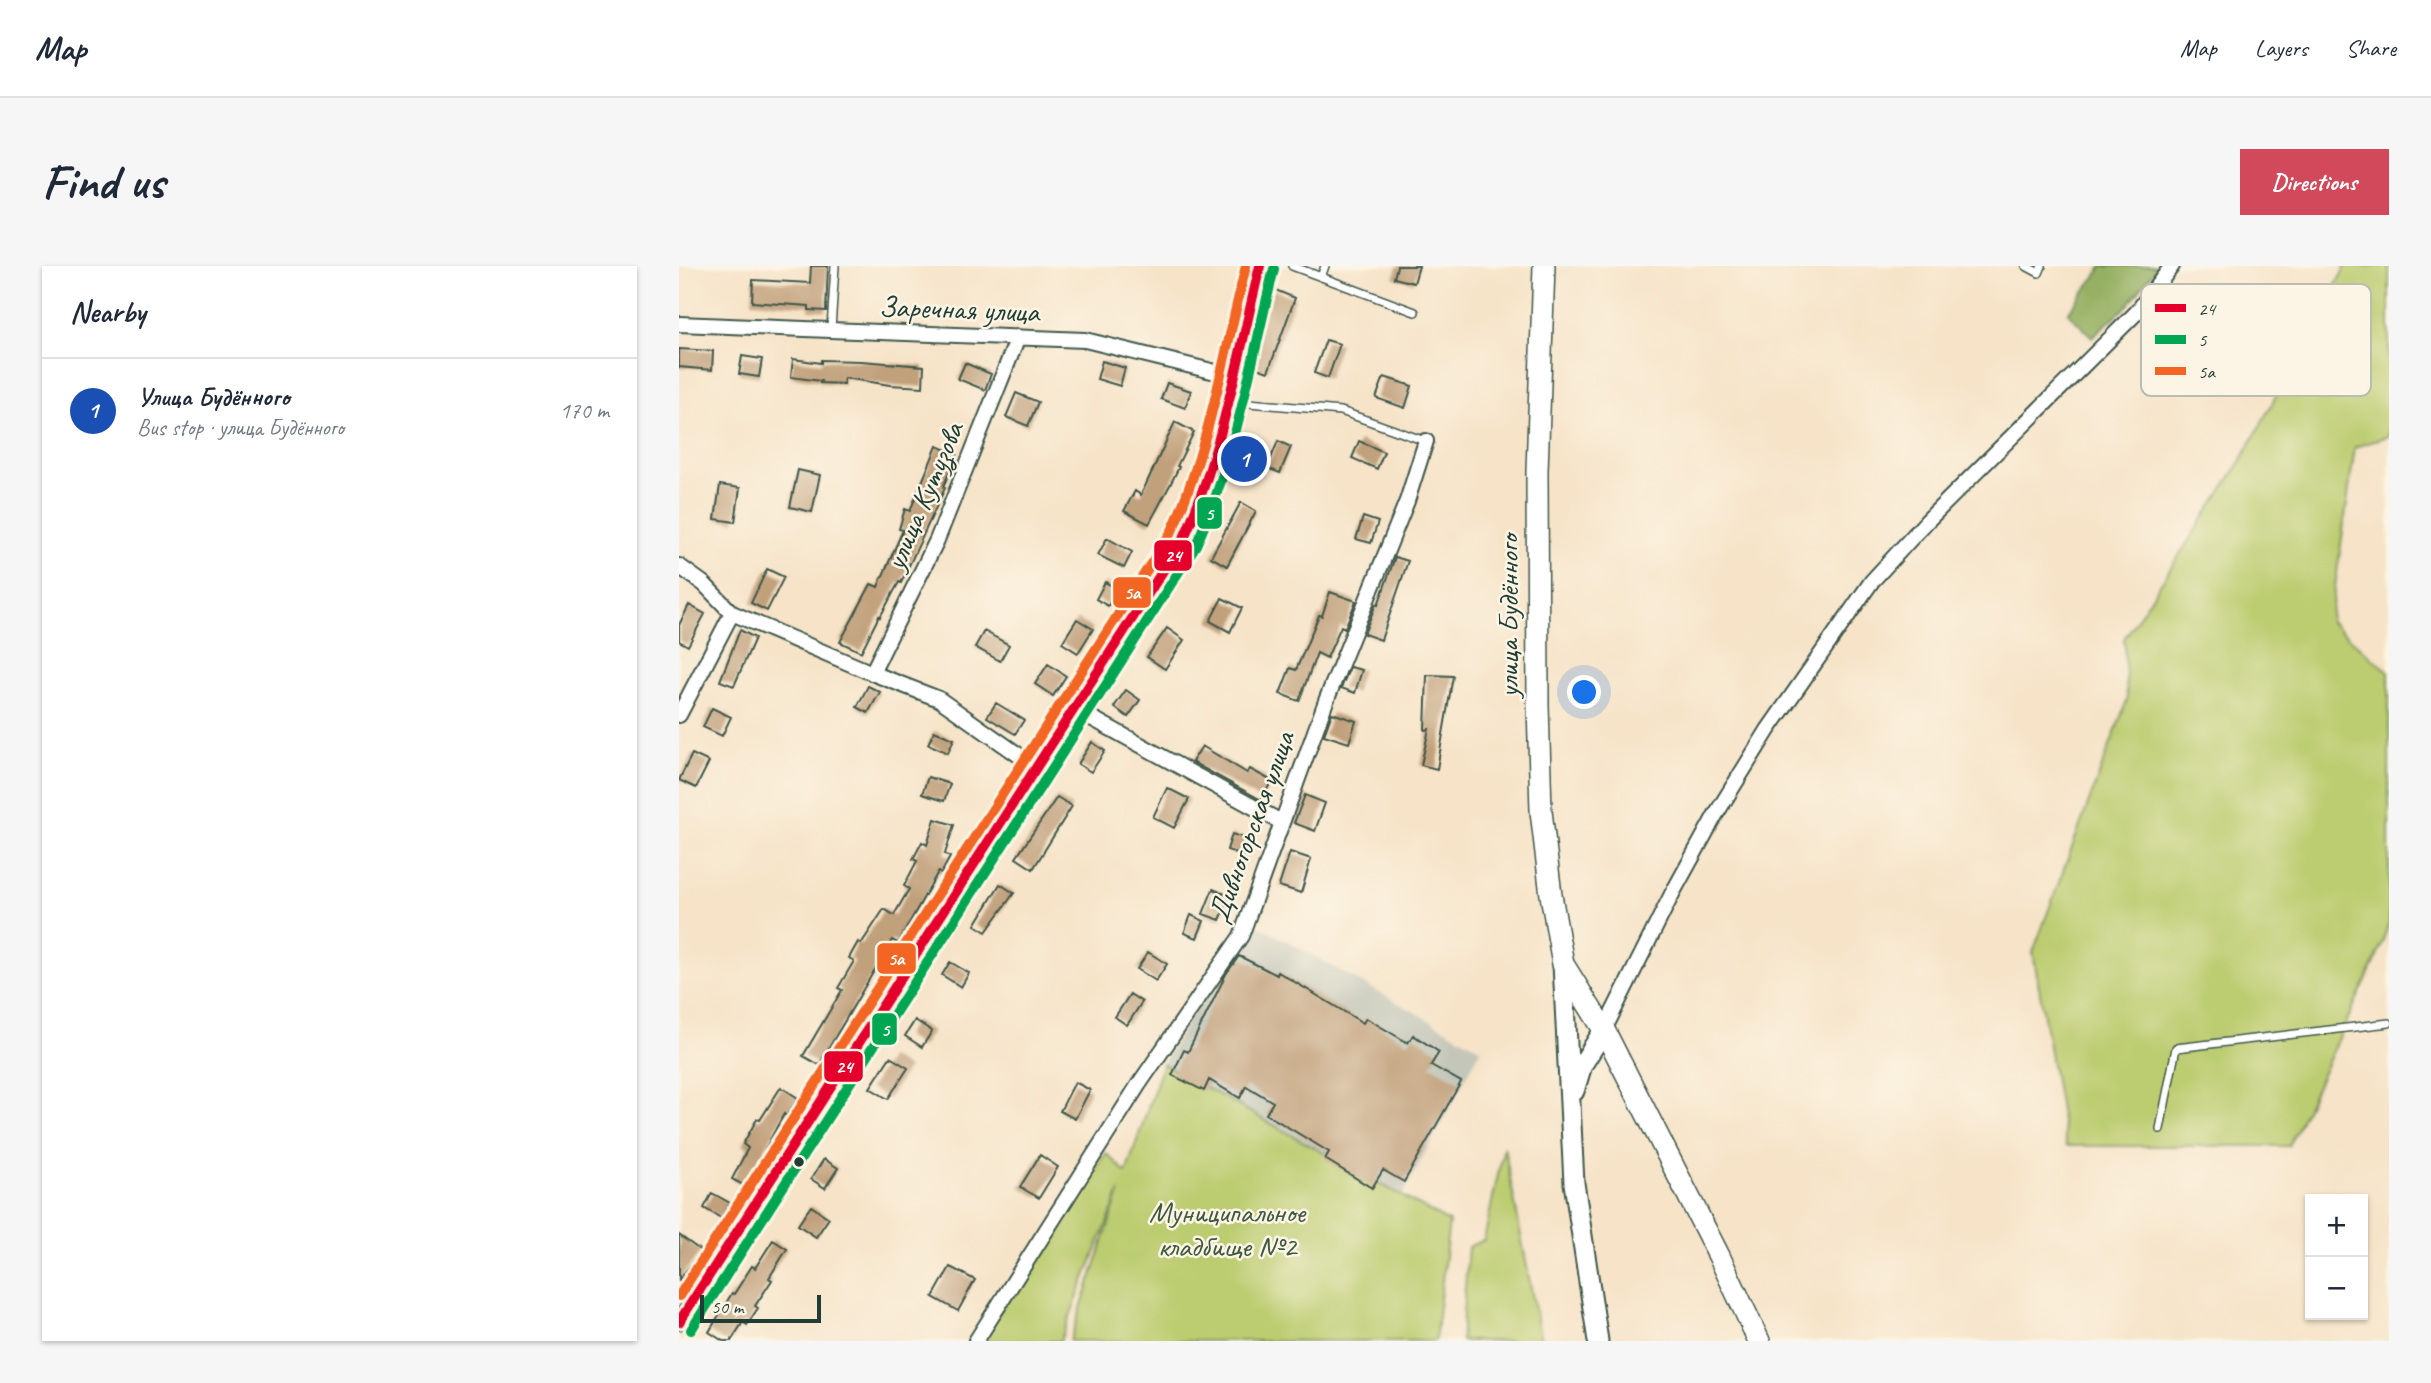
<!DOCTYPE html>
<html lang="en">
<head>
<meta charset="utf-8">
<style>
  :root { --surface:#fff; --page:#f6f6f7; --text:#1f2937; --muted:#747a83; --line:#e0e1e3; --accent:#d1495b }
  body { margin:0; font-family:Caveat,sans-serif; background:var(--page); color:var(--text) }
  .controls { position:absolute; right:21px; bottom:21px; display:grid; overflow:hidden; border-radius:0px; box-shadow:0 2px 5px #0004 }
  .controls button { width:63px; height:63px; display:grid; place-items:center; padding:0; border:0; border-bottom:2px solid var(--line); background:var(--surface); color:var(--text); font:35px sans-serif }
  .scale { position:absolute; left:21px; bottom:18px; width:121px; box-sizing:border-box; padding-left:7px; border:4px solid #1f3d34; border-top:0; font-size:19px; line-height:24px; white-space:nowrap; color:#1f3d34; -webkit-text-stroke:5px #fcf5e5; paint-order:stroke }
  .you { position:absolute; left:906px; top:427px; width:24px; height:24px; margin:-18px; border:5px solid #fff; border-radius:50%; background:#1a73e8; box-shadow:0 0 0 10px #1a73e833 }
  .badge { display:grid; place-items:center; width:46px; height:46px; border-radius:50%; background:var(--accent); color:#fff; font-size:23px; font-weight:700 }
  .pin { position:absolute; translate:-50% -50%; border:4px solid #fff; box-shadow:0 2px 7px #0006 }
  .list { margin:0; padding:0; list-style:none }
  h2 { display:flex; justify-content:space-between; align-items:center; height:91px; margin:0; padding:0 28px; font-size:30px }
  h2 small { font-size:23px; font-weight:400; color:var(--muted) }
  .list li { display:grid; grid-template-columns:46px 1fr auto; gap:21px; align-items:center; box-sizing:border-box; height:105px; padding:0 28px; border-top:2px solid var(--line) }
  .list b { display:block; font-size:26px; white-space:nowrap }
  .list p { margin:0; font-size:23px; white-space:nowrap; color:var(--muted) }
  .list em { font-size:23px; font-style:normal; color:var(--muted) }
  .map { position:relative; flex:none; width:1710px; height:1075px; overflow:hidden; border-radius:0px }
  header { display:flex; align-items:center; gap:42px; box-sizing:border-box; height:98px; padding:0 35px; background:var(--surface); border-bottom:2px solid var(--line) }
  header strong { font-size:33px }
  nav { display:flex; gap:38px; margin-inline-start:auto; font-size:24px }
  .intro { display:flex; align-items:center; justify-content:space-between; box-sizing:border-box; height:168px; padding:0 42px }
  h1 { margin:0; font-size:49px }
  .button { padding:18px 32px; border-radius:0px; background:var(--accent); color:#fff; font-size:24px; font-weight:700 }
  main { display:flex; gap:42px; padding:0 42px }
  aside { flex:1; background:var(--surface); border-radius:0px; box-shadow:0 2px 5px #0004 }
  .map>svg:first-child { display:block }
  .industrial { fill:#c3c6b9 }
  .green { fill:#bccc6f; stroke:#6e8452; stroke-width:2 }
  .forest { fill:#95b062; stroke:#5a764b; stroke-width:2 }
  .building { fill:#c1a07b }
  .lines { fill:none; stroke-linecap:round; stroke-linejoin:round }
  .lane-casing { stroke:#3f564a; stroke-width:10 }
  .street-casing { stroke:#3f564a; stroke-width:18 }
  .secondary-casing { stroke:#3f564a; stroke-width:23 }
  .primary-casing { stroke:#3f564a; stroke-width:24 }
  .lane { stroke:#fff; stroke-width:7 }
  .street { stroke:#fff; stroke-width:14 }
  .secondary { stroke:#fff; stroke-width:19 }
  .primary { stroke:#fff; stroke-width:21 }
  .bus-1-casing { stroke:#fcf5e5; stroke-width:16 }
  .bus-2-casing { stroke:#fcf5e5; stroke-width:16 }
  .bus-3-casing { stroke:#fcf5e5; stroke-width:16 }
  .bus-1 { stroke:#e4002b; stroke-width:10 }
  .bus-2 { stroke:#00a651; stroke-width:10 }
  .bus-3 { stroke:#f26522; stroke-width:10 }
  .bus-dot { fill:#1f3d34; stroke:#fcf5e5; stroke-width:2.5 }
  .labels { text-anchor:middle; stroke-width:5; stroke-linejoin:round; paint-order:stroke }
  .street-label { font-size:30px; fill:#1f3d34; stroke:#fcf5e5 }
  .park-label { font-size:30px; fill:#3e5a40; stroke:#fcf5e5 }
  .key { fill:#fcf5e5; stroke:#babeb0; stroke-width:2 }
  .key-label { font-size:19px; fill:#1f3d34 }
  .line-badge { stroke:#fcf5e5; stroke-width:2.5 }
  .badge-label { font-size:19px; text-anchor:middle; font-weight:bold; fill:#fff }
</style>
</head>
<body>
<header>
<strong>Map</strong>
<nav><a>Map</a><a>Layers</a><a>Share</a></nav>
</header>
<div class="intro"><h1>Find us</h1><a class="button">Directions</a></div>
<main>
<aside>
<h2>Nearby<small></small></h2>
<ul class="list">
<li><span class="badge" style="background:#1a4fb4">1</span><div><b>Улица Будённого</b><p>Bus stop · улица Будённого</p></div><em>170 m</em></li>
</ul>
</aside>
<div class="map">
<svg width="1710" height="1075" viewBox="0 0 1710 1075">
  <rect width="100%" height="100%" fill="#fcf5e5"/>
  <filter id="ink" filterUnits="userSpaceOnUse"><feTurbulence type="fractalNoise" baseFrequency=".0143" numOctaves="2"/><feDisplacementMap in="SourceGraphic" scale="14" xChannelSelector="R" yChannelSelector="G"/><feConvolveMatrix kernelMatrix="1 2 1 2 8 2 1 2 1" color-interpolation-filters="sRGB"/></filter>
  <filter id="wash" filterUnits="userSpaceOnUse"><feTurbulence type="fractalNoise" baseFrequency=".00686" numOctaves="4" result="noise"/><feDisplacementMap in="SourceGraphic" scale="28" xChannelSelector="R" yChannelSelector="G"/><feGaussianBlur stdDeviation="1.57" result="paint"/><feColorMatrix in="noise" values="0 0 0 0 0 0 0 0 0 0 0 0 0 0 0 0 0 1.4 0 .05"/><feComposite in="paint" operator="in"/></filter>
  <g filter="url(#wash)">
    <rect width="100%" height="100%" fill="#f6e3c8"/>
    <path class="industrial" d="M 568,653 L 802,783 L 723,930 L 484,798 Z"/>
    <path class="green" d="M 1667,0 L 1710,0 L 1710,170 L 1676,181 L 1651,355 L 1710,406 L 1710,657 L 1699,688 L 1610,880 L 1387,880 L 1354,686 L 1448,434 L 1445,373 L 1561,197 Z
      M 484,798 L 770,956 L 756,1075 L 391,1075 L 441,925 L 381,1075 L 301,1075 L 427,887 L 447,907 Z
      M 825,880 L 862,1075 L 782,1075 L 789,981 L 805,974 Z"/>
    <path class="forest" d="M 1424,0 L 1479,0 L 1449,39 L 1413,71 L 1389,47 Z"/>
    <g id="blocks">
      <path class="building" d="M 132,0 L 149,0 L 147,45 L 130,44 L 130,40 L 73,36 L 74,14 L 131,17 Z
        M 718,0 L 740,0 L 735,17 L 715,12 Z
        M 594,23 L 616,32 L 589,106 L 567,98 Z
        M 647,74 L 661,78 L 649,112 L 635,107 Z
        M 0,83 L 34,85 L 33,104 L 0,101 Z
        M 63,90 L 83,93 L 80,111 L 60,108 Z
        M 114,93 L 142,97 L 142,94 L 182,95 L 245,100 L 244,121 L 211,119 L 165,112 L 165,118 L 141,117 L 142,115 L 112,111 Z
        M 423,95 L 446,102 L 441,120 L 418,113 Z
        M 286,97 L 312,108 L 306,124 L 279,113 Z
        M 705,111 L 733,120 L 726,142 L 697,132 Z
        M 488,117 L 512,125 L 506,142 L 482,133 Z
        M 337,127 L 359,136 L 349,160 L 327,151 Z
        M 496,156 L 515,166 L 498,200 L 500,201 L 491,219 L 470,258 L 445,245 L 456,225 L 462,229 Z
        M 599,175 L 612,181 L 601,207 L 588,202 Z
        M 680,175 L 705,186 L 698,203 L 673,192 Z
        M 258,180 L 278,188 L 264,221 L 266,222 L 222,317 L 220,316 L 201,351 L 200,350 L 182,386 L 161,376 L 192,318 L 199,321 L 224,264 L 220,263 L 226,243 L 231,245 Z
        M 119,204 L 141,209 L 133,246 L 111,241 Z
        M 41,219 L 61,222 L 56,256 L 36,253 Z
        M 562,236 L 577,245 L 548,300 L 532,291 Z
        M 684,251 L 699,256 L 692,277 L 677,273 Z
        M 428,272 L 453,286 L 445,302 L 419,289 Z
        M 716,291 L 729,295 L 702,374 L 685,368 L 697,338 L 699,339 Z
        M 88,303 L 105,311 L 88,345 L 72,337 Z
        M 426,316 L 439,323 L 429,340 L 417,333 Z
        M 651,326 L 677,335 L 666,362 L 662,360 L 648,392 L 638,387 L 620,435 L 601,428 L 611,402 L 617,404 L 640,349 L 643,350 Z
        M 543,332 L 563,342 L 551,366 L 531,355 Z
        M 10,339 L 26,348 L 9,380 L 0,375 L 0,359 Z
        M 398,353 L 414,363 L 399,387 L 383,377 Z
        M 488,362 L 505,374 L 486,403 L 468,391 Z
        M 61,364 L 76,372 L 55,420 L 41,415 Z
        M 305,365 L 330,379 L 321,395 L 296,381 Z
        M 369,398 L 387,410 L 374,430 L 356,418 Z
        M 671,401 L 683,404 L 676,427 L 662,422 Z
        M 748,409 L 774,410 L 758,503 L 742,499 L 750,463 L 746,464 Z
        M 189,420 L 201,426 L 189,447 L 178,441 Z
        M 447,424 L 461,434 L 449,451 L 435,441 Z
        M 317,437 L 345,454 L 336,468 L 308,451 Z
        M 33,442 L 52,451 L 43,470 L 24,461 Z
        M 653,447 L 677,455 L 670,477 L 645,469 Z
        M 255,465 L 275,473 L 269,487 L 249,478 Z
        M 413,476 L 426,485 L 412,506 L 399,498 Z
        M 523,480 L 568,507 L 571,503 L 593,515 L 582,534 L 513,496 Z
        M 13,488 L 30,496 L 17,522 L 0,514 Z
        M 249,511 L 271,518 L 265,535 L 243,528 Z
        M 488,522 L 510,533 L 495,562 L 474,551 Z
        M 626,529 L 646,537 L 636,565 L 615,557 Z
        M 378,531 L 393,540 L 354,603 L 337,592 Z
        M 256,553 L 275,559 L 266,588 L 271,591 L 262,608 L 259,606 L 219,677 L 213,674 L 140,799 L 124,790 L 163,724 L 159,722 L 175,695 L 170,692 L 179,676 L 182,678 L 205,643 L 215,649 L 230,623 L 225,620 L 238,595 L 234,593 L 243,576 L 248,579 Z
        M 553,568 L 571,574 L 565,590 L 548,584 Z
        M 611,586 L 632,593 L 622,627 L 600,620 Z
        M 321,618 L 335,627 L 307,666 L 296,659 Z
        M 534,623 L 551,630 L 541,654 L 524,648 Z
        M 512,649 L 525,655 L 518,672 L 505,667 Z
        M 469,686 L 488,698 L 477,715 L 458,703 Z
        M 560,690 L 598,709 L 599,706 L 684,757 L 687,752 L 729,777 L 734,769 L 760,786 L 752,799 L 782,816 L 725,916 L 704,904 L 693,922 L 646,893 L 650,886 L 587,848 L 594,836 L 567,820 L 561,832 L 530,814 L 525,825 L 493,809 L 505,784 L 509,786 L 547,708 Z
        M 271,696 L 290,707 L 282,721 L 263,709 Z
        M 451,728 L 463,736 L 448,759 L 436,751 Z
        M 236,754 L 253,765 L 243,781 L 226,770 Z
        M 211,791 L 229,802 L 209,833 L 191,822 Z
        M 396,816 L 411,824 L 396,853 L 381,845 Z
        M 102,821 L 119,832 L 107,850 L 105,848 L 66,920 L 53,913 L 69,882 L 64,878 L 78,853 L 81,854 Z
        M 361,889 L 379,901 L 360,932 L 341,921 Z
        M 145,893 L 159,902 L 146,922 L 132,913 Z
        M 33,927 L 51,937 L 42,952 L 25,942 Z
        M 132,940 L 150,952 L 137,971 L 119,959 Z
        M 0,969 L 22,985 L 0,1014 Z
        M 94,974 L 108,983 L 90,1012 L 93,1014 L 76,1040 L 79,1042 L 68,1059 L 64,1056 L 52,1075 L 44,1075 L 30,1066 L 53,1027 L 55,1028 L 73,1000 L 76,1002 Z
        M 271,1001 L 296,1014 L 279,1045 L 254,1031 Z"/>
    </g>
  </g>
  <g filter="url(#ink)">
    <use href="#blocks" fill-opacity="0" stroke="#3f564a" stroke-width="2"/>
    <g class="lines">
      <defs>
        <path id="lane" d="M 613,0 L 736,46
          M 1347,0 L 1360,7 L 1363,0
          M 642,11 L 646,0
          M 152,63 L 156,0
          M 547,135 L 662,145 L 746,175
          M 1481,863 L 1497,782 L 1710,757"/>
        <path id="street" d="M 0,58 L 406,74 L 553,110
          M 0,300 L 25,318 L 53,347 L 193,407 L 260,433 L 358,502
          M 193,407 L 258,274 L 339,71
          M 396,443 L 602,556
          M 0,449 L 53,347
          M 925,764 L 993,628 L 1037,548 L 1089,464 L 1193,315 L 1248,255 L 1457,47 L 1493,0
          M 0,1056 L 505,272 L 521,236 L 535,190 L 581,0
          M 297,1075 L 460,818 L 562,670 L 647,435 L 728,235 L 747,175"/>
        <path id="secondary" d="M 884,698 L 895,917 L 919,1075
          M 895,825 L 903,799 L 925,764"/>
        <path id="primary" d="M 865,0 L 858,205 L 859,439 L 862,545 L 872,629 L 884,698 L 925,764 L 1040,990 L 1080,1075"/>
      </defs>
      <use href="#lane" class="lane-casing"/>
      <use href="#street" class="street-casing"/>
      <use href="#secondary" class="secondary-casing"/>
      <use href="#primary" class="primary-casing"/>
      <use href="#lane" class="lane"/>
      <use href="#street" class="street"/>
      <use href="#secondary" class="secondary"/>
      <use href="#primary" class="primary"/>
      <defs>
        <path id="bus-1" d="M 0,1056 L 505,272 C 543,186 559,91 581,0"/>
        <path id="bus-2" d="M 12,1064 L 517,279 C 557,192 572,95 595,3"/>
        <path id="bus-3" d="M 0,1030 L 493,265 C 530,182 545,89 567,0"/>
      </defs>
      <use href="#bus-1" class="bus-1-casing"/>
      <use href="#bus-2" class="bus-2-casing"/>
      <use href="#bus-3" class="bus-3-casing"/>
      <use href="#bus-1" class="bus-1"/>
      <use href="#bus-2" class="bus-2"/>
      <use href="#bus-3" class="bus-3"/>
    </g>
  </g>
  <circle class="bus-dot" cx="120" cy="896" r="6"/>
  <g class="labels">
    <g class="street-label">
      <text transform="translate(280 43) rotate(2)" y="10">Заречная улица</text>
      <text transform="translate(245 230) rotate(-67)" y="10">улица Кутузова</text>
      <text transform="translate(829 350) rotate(-90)" y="10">улица Будённого</text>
      <text transform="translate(572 561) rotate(-70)" y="10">Дивногорская улица</text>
    </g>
    <g class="park-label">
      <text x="548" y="956">Муниципальное<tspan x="548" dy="34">кладбище №2</tspan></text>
    </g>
  </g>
  <rect x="1462" y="18" width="230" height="112" rx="10" class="key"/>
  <rect x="1476" y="38" width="31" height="8" fill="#e4002b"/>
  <rect x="1476" y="69" width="31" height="9" fill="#00a651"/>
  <rect x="1476" y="101" width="31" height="8" fill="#f26522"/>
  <g class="key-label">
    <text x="1519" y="49">24</text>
    <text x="1519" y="80">5</text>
    <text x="1519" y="112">5а</text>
  </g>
  <g class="line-badge">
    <rect x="517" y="230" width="27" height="34" rx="7" fill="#00a651"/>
    <rect x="474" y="273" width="40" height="33" rx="7" fill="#e4002b"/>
    <rect x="433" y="310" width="40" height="33" rx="7" fill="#f26522"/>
    <rect x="197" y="676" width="41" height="33" rx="7" fill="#f26522"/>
    <rect x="192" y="746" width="27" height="34" rx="7" fill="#00a651"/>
    <rect x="144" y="784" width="41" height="33" rx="7" fill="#e4002b"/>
  </g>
  <g class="badge-label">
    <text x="530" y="254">5</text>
    <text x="494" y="296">24</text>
    <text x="453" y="333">5а</text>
    <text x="217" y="699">5а</text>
    <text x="206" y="770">5</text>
    <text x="165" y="807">24</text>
  </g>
</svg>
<div class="controls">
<button>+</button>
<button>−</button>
</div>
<div class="scale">50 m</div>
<div class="you"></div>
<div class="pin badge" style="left:565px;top:193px;background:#1a4fb4">1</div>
</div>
</main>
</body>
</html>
